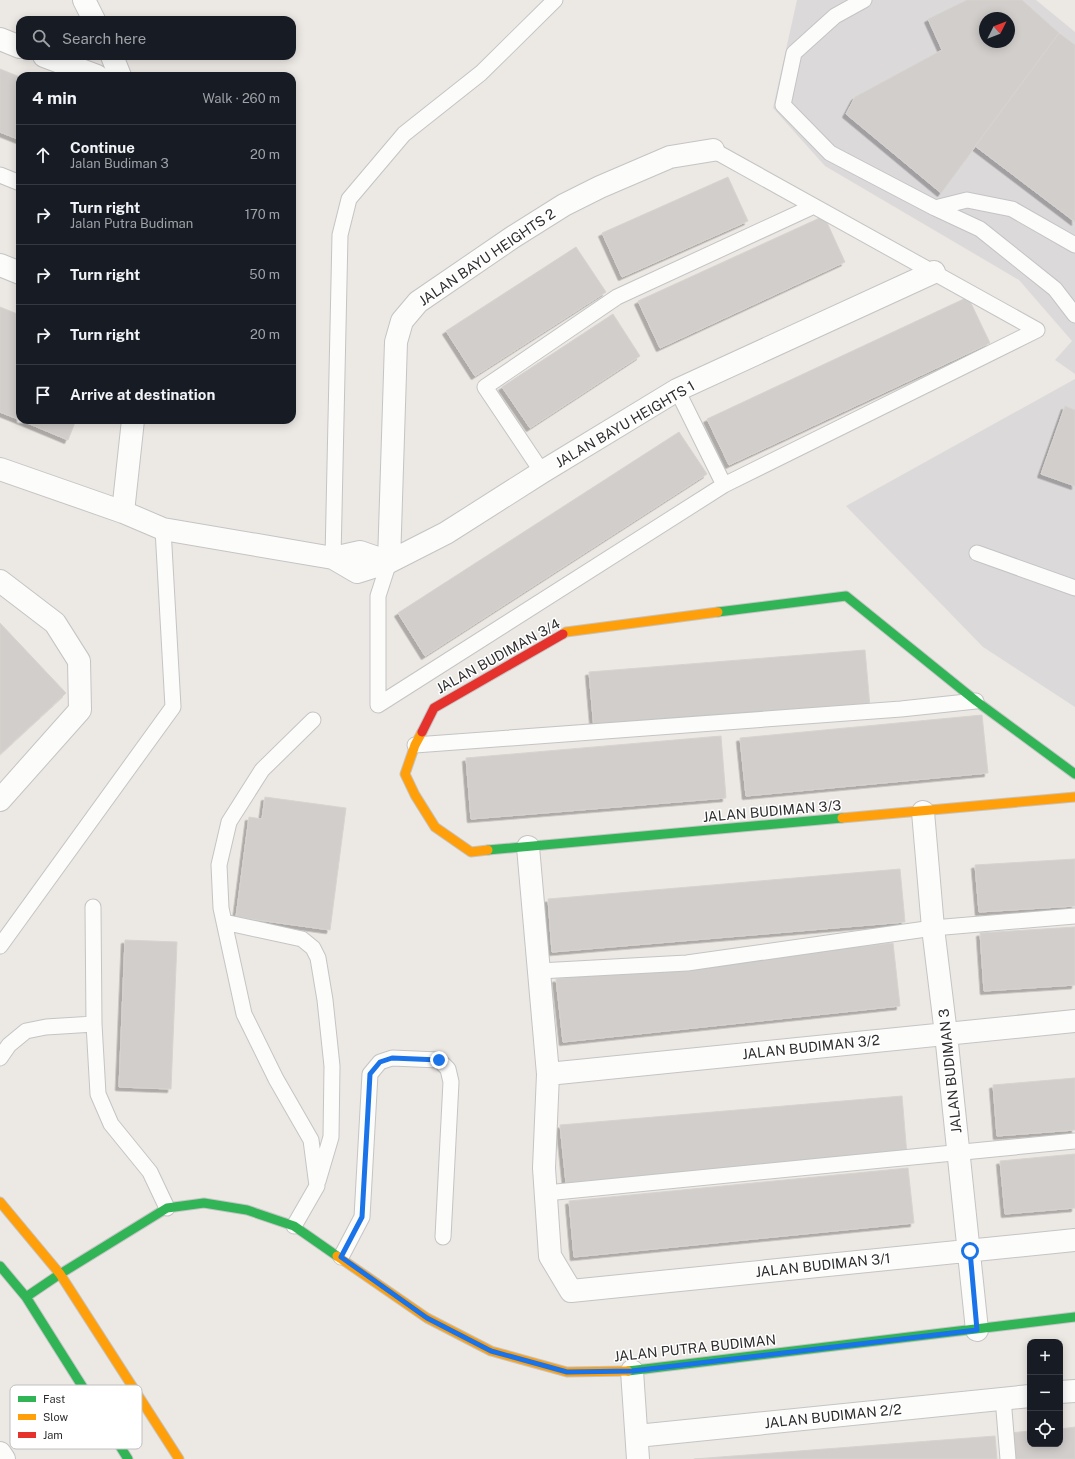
<!DOCTYPE html>
<html lang="en">
<head>
<meta charset="utf-8">
<style>
  :root { --surface:#171b24; --page:#20242c; --text:#f1f3f6; --muted:#9ea1a6; --line:#363941 }
  body { margin:0; font-family:"Public Sans",sans-serif; background:var(--page); color:var(--text) }
  .controls { position:absolute; right:12px; bottom:12px; display:grid; overflow:hidden; border-radius:8px; box-shadow:0 2px 10px #0003 }
  .controls button { width:36px; height:36px; display:grid; place-items:center; padding:0; border:0; border-bottom:1px solid var(--line); background:var(--surface); color:var(--text); font:20px sans-serif }
  .compass { position:absolute; left:979px; top:12px; width:36px; height:36px; border-radius:50%; background:var(--surface); box-shadow:0 2px 10px #0003; rotate:48deg }
  .stop { position:absolute; width:12px; height:12px; margin:-9px; border:3px solid #1a73e8; border-radius:50%; background:#fff }
  .stop.end { background:#1a73e8; border-color:#fff; box-shadow:0 1px 4px #0008 }
  .list { margin:0; padding:0; list-style:none }
  h2 { display:flex; justify-content:space-between; align-items:center; height:52px; margin:0; padding:0 16px; font-size:17px }
  h2 small { font-size:13px; font-weight:400; color:var(--muted) }
  .list li { display:grid; grid-template-columns:26px 1fr auto; gap:12px; align-items:center; box-sizing:border-box; height:60px; padding:0 16px; border-top:1px solid var(--line) }
  .list b { display:block; font-size:15px; white-space:nowrap }
  .list p { margin:0; font-size:13px; white-space:nowrap; color:var(--muted) }
  .list em { font-size:13px; font-style:normal; color:var(--muted) }
  .icon { flex:none; width:22px; height:22px; fill:none; stroke:currentColor; stroke-width:2; stroke-linecap:round; stroke-linejoin:round }
  .map { position:relative; flex:none; width:1075px; height:1459px; overflow:hidden }
  .search { position:absolute; background:var(--surface); box-shadow:0 2px 10px #0003; left:16px; top:16px; width:280px; height:44px; display:flex; align-items:center; gap:10px; box-sizing:border-box; padding:0 14px; border-radius:12px; color:var(--muted); font-size:15px }
  .panel { position:absolute; background:var(--surface); box-shadow:0 2px 10px #0003; left:16px; top:72px; width:280px; height:352px; border-radius:12px }
  .map>svg:first-child { display:block }
  .industrial { fill:#dcd9db; fill-rule:evenodd }
  .building { fill:#d1cecb; stroke:#d7d4d0; fill-rule:evenodd; filter:url(#shadow) }
  .lines { fill:none; stroke-linecap:round; stroke-linejoin:round }
  .lane-casing { stroke:#c5c4c5; stroke-width:17 }
  .street-casing { stroke:#c5c4c5; stroke-width:24 }
  .fast-casing { stroke:#c5c4c5; stroke-width:11 }
  .slow-casing { stroke:#c5c4c5; stroke-width:11 }
  .jam-casing { stroke:#c5c4c5; stroke-width:11 }
  .lane { stroke:#fcfcfb; stroke-width:15 }
  .street { stroke:#fcfcfb; stroke-width:22 }
  .fast { stroke:#30b455; stroke-width:9 }
  .slow { stroke:#ff9f0a; stroke-width:9 }
  .jam { stroke:#e5322d; stroke-width:9 }
  .route { stroke:#1a73e8; stroke-width:5 }
  .labels { text-anchor:middle; stroke-width:3; stroke-linejoin:round; paint-order:stroke }
  .street-label { font-size:14px; fill:#2e2e2e; stroke:#fff }
  .key { fill:#fff; stroke:#c0c0c0; stroke-width:1 }
  .key-label { font-size:11px; fill:#2e2e2e }
</style>
</head>
<body>
<div class="map">
<svg width="1075" height="1459" viewBox="0 0 1075 1459">
  <defs>
    <filter id="shadow"><feDropShadow dx="-3.5" dy="3.5" stdDeviation="0" flood-color="#0004"/></filter>
  </defs>
  <rect width="100%" height="100%" fill="#ece8e4"/>
  <path class="industrial" d="M 797,0 L 1036,0 L 1075,32 L 1075,374 L 1055,360 L 1072,341 L 1019,280 L 825,166 L 773,108 ZM 985,18 L 1009,18 L 1009,42 L 985,42 Z
    M 1075,379 L 1075,707 L 983,647 L 846,506 Z"/>
  <path class="building" d="M 967,0 L 1022,0 L 1059,33 L 941,193 L 846,114 L 855,97 L 942,50 L 928,19 ZM 985,18 L 1009,18 L 1009,42 L 985,42 Z
    M 1059,33 L 1075,45 L 1075,222 L 975,146 Z
    M 0,69 L 20,77 L 20,140 L 0,132 Z
    M 728,177 L 748,221 L 622,277 L 602,233 Z
    M 824,216 L 845,262 L 660,348 L 638,301 Z
    M 576,247 L 606,292 L 475,376 L 446,331 Z
    M 968,297 L 990,343 L 729,465 L 707,419 Z
    M 0,307 L 20,315 L 20,420 L 0,412 Z
    M 613,314 L 640,356 L 530,428 L 502,387 Z
    M 1065,406 L 1075,410 L 1075,486 L 1041,474 Z
    M 20,420 L 76,420 L 68,440 Z
    M 679,432 L 707,474 L 425,656 L 398,613 Z
    M 0,623 L 66,693 L 0,754 Z
    M 865,650 L 870,707 L 594,729 L 589,672 Z
    M 982,715 L 988,773 L 746,796 L 740,738 Z
    M 721,736 L 726,798 L 471,819 L 466,758 Z
    M 265,797 L 346,808 L 330,930 L 236,917 L 249,817 L 262,819 Z
    M 1075,859 L 1075,906 L 979,912 L 975,865 Z
    M 900,869 L 905,922 L 552,952 L 548,899 Z
    M 1075,927 L 1075,985 L 984,991 L 980,933 Z
    M 125,940 L 177,942 L 171,1089 L 119,1087 Z
    M 893,943 L 900,1006 L 563,1042 L 556,979 Z
    M 1075,1078 L 1075,1130 L 997,1136 L 993,1085 Z
    M 902,1096 L 907,1155 L 566,1183 L 560,1125 Z
    M 1075,1154 L 1075,1208 L 1005,1214 L 1000,1161 Z
    M 908,1168 L 914,1223 L 574,1257 L 569,1201 Z
    M 1075,1427 L 1075,1459 L 1012,1459 L 1009,1433 L 1030,1431 L 1030,1444 L 1060,1444 L 1060,1429 Z
    M 995,1436 L 997,1459 L 694,1459 Z"/>
  <g class="lines">
    <defs>
      <path id="lane" d="M 864,0 L 835,16 L 794,53 L 783,105 L 830,153 L 935,208 L 980,229 L 1055,289 L 1075,315
        M 0,175 L 20,183
        M 935,208 L 967,200 L 1012,209 L 1075,245
        M 677,390 L 724,485
        M 542,472 L 485,387 L 617,297 L 814,206
        M 977,553 L 1075,588
        M 333,558 L 340,235 L 349,199 L 404,134 L 481,73 L 555,0
        M 389,562 L 378,596 L 378,705 L 724,485 L 1037,330 L 713,150
        M 415,745 L 901,709 L 976,701
        M 93,907 L 94,1024 L 98,1094 L 111,1124 L 150,1172 L 167,1208
        M 224,922 L 302,939 L 313,948 L 318,958 L 325,1000 L 332,1066 L 331,1137 L 318,1181
        M 0,946 L 173,707 L 163,529
        M 539,971 L 687,963 L 933,928 L 1075,916
        M 0,1058 L 9,1045 L 26,1031 L 46,1027 L 94,1024
        M 546,1193 L 1075,1141
        M 294,1226 L 317,1186 L 311,1140 L 276,1079 L 244,1014 L 221,908 L 219,865 L 229,822 L 262,770 L 313,720
        M 341,1257 L 362,1217 L 370,1074 L 380,1062 L 392,1058 L 439,1060 L 448,1069 L 451,1082 L 443,1237
        M 1003,1398 L 1008,1459"/>
      <path id="street" d="M 84,0 L 94,20
        M 0,39 L 20,47
        M 44,56 L 97,76
        M 112,56 L 120,76
        M 0,265 L 20,273
        M 0,469 L 123,512 L 163,529 L 333,558
        M 123,512 L 133,420
        M 389,562 L 360,552 L 333,558 L 357,572 L 389,562 L 446,533 L 542,472 L 677,390 L 934,272
        M 389,562 L 396,342 L 402,321 L 418,302 L 513,237 L 564,205 L 600,187 L 670,157 L 713,150
        M 0,581 L 55,623 L 79,661 L 80,710 L 0,800
        M 923,812 L 933,928 L 946,1034 L 977,1330
        M 528,847 L 548,1074 L 544,1168 L 550,1256 L 571,1291 L 1075,1240
        M 548,1074 L 1075,1021
        M 632,1371 L 638,1459
        M 1060,1392 L 1075,1391
        M 637,1436 L 1030,1396
        M 0,1453 L 4,1459"/>
      <path id="fast" d="M 718,612 L 846,596 L 976,701 L 1075,774
        M 488,850 L 842,818
        M 0,1266 L 26,1297 L 128,1459
        M 26,1297 L 60,1274 L 167,1208 L 204,1203 L 247,1210 L 294,1226 L 337,1256
        M 628,1371 L 1075,1317"/>
      <path id="slow" d="M 563,634 L 566,632 L 718,612
        M 422,732 L 415,745 L 405,774 L 415,795 L 435,827 L 471,852 L 488,850
        M 842,818 L 1075,797
        M 0,1202 L 60,1274 L 179,1459
        M 337,1256 L 427,1318 L 491,1351 L 567,1372 L 628,1371"/>
      <path id="jam" d="M 422,732 L 434,708 L 563,634"/>
    </defs>
    <use href="#lane" class="lane-casing"/>
    <use href="#street" class="street-casing"/>
    <use href="#fast" class="fast-casing"/>
    <use href="#slow" class="slow-casing"/>
    <use href="#jam" class="jam-casing"/>
    <use href="#lane" class="lane"/>
    <use href="#street" class="street"/>
    <use href="#fast" class="fast"/>
    <use href="#slow" class="slow"/>
    <use href="#jam" class="jam"/>
  </g>
  <g class="lines">
    <path class="route" d="M 439,1060 L 392,1058 L 380,1062 L 370,1074 L 362,1217 L 341,1257 L 427,1318 L 491,1351 L 567,1372 L 632,1371 L 977,1330 L 970,1251"/>
  </g>
  <g class="labels">
    <g class="street-label">
      <text transform="translate(487 257) rotate(-34)" y="5">JALAN BAYU HEIGHTS 2</text>
      <text transform="translate(625 424) rotate(-30)" y="5">JALAN BAYU HEIGHTS 1</text>
      <text transform="translate(498 656) rotate(-29)" y="5">JALAN BUDIMAN 3/4</text>
      <text transform="translate(772 811) rotate(-5)" y="5">JALAN BUDIMAN 3/3</text>
      <text transform="translate(811 1047) rotate(-6)" y="5">JALAN BUDIMAN 3/2</text>
      <text transform="translate(950 1071) rotate(-96)" y="5">JALAN BUDIMAN 3</text>
      <text transform="translate(823 1265) rotate(-6)" y="5">JALAN BUDIMAN 3/1</text>
      <text transform="translate(695 1348) rotate(-6)" y="5">JALAN PUTRA BUDIMAN</text>
      <text transform="translate(833 1416) rotate(-6)" y="5">JALAN BUDIMAN 2/2</text>
    </g>
  </g>
  <rect x="10" y="1385" width="132" height="64" rx="6" class="key"/>
  <rect x="18" y="1396" width="18" height="6" fill="#30b455"/>
  <rect x="18" y="1414" width="18" height="6" fill="#ff9f0a"/>
  <rect x="18" y="1432" width="18" height="6" fill="#e5322d"/>
  <g class="key-label">
    <text x="43" y="1403">Fast</text>
    <text x="43" y="1421">Slow</text>
    <text x="43" y="1439">Jam</text>
  </g>
</svg>
<div class="controls">
<button>+</button>
<button>−</button>
<button><svg class="icon" aria-label="locate" viewBox="0 0 24 24"><circle cx="12" cy="12" r="6"/><path d="M12 2v4M12 18v4M2 12h4M18 12h4"/></svg></button>
</div>
<svg class="compass" viewBox="-18 -18 36 36"><path d="M0-13l5 13h-10z" fill="#e53935"/><path d="M0 13l5-13h-10z" fill="#9ea1a6"/></svg>
<div class="stop" style="left:970px;top:1251px"></div>
<div class="stop end" style="left:439px;top:1060px"></div>
<div class="search"><svg class="icon" aria-label="search" viewBox="0 0 24 24"><circle cx="10" cy="10" r="6"/><path d="M15 15l6 6"/></svg>Search here</div>
<section class="panel">
<h2>4 min<small>Walk · 260 m</small></h2>
<ul class="list">
<li><svg class="icon" aria-label="ahead" viewBox="0 0 24 24"><path d="M12 20V5M6 11l6-6 6 6"/></svg><div><b>Continue</b><p>Jalan Budiman 3</p></div><em>20 m</em></li>
<li><svg class="icon" aria-label="right" viewBox="0 0 24 24"><path d="M7 20v-9h11M14 6l5 5-5 5"/></svg><div><b>Turn right</b><p>Jalan Putra Budiman</p></div><em>170 m</em></li>
<li><svg class="icon" aria-label="right" viewBox="0 0 24 24"><path d="M7 20v-9h11M14 6l5 5-5 5"/></svg><div><b>Turn right</b></div><em>50 m</em></li>
<li><svg class="icon" aria-label="right" viewBox="0 0 24 24"><path d="M7 20v-9h11M14 6l5 5-5 5"/></svg><div><b>Turn right</b></div><em>20 m</em></li>
<li><svg class="icon" aria-label="arrive" viewBox="0 0 24 24"><path d="M6 21V4h12l-3 4 3 4H6"/></svg><div><b>Arrive at destination</b></div></li>
</ul>
</section>
</div>
</body>
</html>
